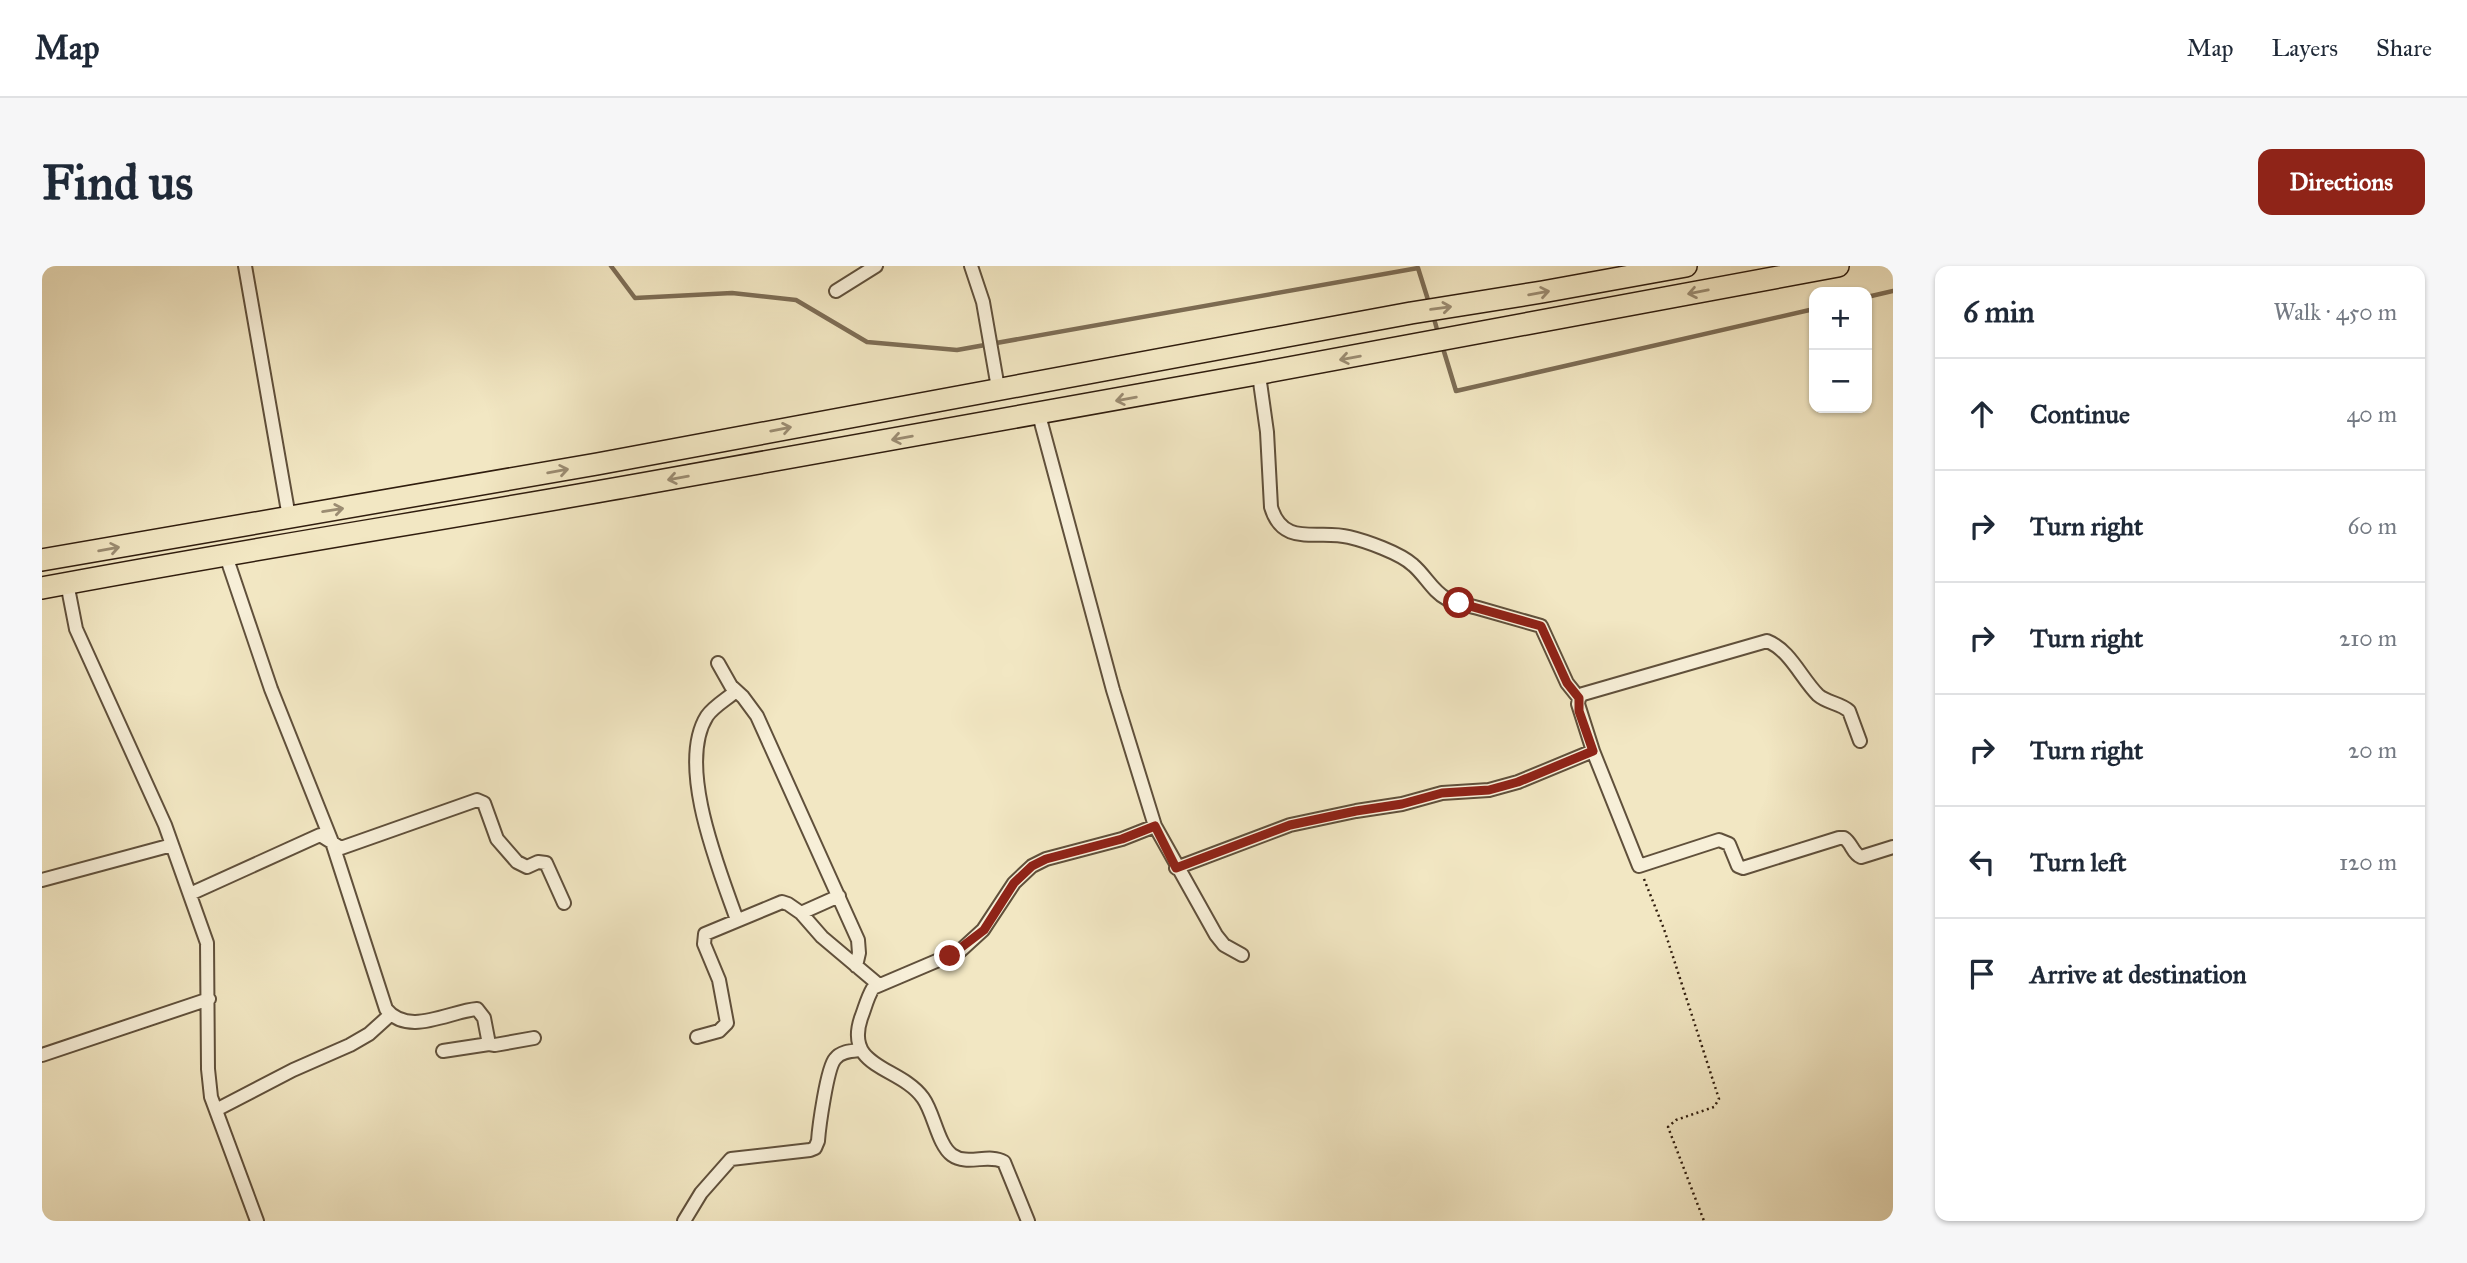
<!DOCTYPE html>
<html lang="en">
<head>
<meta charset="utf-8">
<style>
  :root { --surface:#fff; --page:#f6f6f7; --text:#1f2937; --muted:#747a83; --line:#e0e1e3; --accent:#8f2418 }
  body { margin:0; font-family:"IM FELL Great Primer",serif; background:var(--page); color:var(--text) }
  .controls { position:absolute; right:21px; top:21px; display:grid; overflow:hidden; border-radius:14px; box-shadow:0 2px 5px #0004 }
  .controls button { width:63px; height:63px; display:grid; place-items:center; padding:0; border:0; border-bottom:2px solid var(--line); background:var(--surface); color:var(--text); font:35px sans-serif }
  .stop { position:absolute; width:21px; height:21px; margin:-16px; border:5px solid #8f2418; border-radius:50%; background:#fff }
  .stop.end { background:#8f2418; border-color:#fff; box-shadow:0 2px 7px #0008 }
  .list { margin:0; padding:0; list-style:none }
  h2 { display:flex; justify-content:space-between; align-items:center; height:91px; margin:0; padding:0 28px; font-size:30px }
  h2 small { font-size:23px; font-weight:400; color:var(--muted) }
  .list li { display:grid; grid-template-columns:46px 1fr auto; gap:21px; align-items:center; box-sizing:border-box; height:112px; padding:0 28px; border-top:2px solid var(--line) }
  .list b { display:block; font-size:26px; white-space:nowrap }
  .list em { font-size:23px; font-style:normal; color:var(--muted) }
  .icon { flex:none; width:38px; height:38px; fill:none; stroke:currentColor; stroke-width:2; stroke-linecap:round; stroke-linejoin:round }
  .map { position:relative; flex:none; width:1851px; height:955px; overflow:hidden; border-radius:14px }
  header { display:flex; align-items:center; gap:42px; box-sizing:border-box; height:98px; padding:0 35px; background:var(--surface); border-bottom:2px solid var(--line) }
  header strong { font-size:33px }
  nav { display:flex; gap:38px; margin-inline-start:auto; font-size:24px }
  .intro { display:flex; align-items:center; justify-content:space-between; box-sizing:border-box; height:168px; padding:0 42px }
  h1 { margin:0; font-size:49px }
  .button { padding:18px 32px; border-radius:14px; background:var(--accent); color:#fff; font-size:24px; font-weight:700 }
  main { display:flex; gap:42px; padding:0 42px }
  aside { flex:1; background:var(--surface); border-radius:14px; box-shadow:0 2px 5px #0004 }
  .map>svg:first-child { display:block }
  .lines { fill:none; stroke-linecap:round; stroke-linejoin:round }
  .stream { stroke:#7d6d55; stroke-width:4.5 }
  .minor-casing { stroke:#60503b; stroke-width:16 }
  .trunk-casing { stroke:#301d0e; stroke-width:24 }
  .path { stroke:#301d0e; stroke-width:2.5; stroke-dasharray:2 3.5; stroke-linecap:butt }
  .minor { stroke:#f7efd8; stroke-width:12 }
  .trunk { stroke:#f2e7c3; stroke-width:21 }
  .oneway { stroke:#9b8c72 }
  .route { stroke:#8f2418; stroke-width:9 }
</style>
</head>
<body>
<header>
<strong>Map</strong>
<nav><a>Map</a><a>Layers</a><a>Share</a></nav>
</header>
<div class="intro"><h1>Find us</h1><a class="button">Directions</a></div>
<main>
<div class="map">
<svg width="1851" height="955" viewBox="0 0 1851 955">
  <rect width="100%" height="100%" fill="#f2e7c3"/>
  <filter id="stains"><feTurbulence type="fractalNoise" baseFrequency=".00286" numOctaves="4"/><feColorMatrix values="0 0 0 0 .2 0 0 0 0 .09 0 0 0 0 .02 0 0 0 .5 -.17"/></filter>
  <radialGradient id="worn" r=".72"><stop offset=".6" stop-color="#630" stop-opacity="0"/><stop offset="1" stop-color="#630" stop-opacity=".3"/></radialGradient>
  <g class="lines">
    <path class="stream" d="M 569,0 L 593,32 L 690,27 L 754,34 L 825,76 L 915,84 L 1376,2 L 1387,37
      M 1825,31 L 1851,25
      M 1391,49 L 1396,67
      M 1400,79 L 1414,125 L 1772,43"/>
    <defs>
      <path id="minor" d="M 203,0 L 247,251
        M 929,0 L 941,36 L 956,122
        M 794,25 L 834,0
        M 1217,109 L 1225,166 L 1229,241 C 1241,282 1276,263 1307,271 C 1324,275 1358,287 1371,299 C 1383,309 1391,326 1405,333 C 1415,338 1426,339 1436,342 C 1457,348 1478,354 1499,360 L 1525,417 L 1537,432
        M 997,149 L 1071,424 L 1113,560 L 1174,669 L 1182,679 L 1200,689
        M 183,287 L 229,423 L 290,576 L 344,743 C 366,771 408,745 435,743 L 442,752 L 447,778 L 453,779 L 492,772
        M 25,317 L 34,363 L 123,559 L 165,677 L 166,803 L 169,831 L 215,955
        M 676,397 L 689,420 L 701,431 L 715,450 L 816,674 L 817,687 L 814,700
        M 694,425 C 685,433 672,440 665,450 C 634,499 677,603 695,654
        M 1551,485 L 1536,438 L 1537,432 L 1541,428 L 1725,375 C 1748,384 1759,412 1776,429 C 1785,437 1798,437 1807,445 L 1818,475
        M 1134,602 L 1248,559 L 1314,545 L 1360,538 L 1400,527 L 1447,524 L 1476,516 L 1551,485 L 1597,600 L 1677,574 L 1687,578 L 1696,600 L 1701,602 L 1797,572 L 1802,572 C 1810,577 1810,587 1819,591 L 1851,581
        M 0,614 L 130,579
        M 148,628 L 278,569 L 299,582 L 435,534 L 442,537 L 455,573 L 475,596 L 485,601 L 496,596 L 504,597 L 522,637
        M 759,647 L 780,671 L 837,719
        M 655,771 L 677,765 L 685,757 L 677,714 L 662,678 L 663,668 L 740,636 L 746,638 L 759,647 L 797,630
        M 401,785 L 447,778
        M 0,789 L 167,733
        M 174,844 L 251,804 L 308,779 L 327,768 L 348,749
        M 642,955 L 659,927 L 689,893 L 768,884 L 773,882 L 776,875 C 777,861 785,802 793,793 C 799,785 810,785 819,784
        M 986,955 L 962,896 C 947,887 925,900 910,889 C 896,879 892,847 881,832 C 858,800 802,803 819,752 C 823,742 825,732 831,722 L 918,685 L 941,664 L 972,617 L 990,600 L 1004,593 L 1080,573 L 1113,560"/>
      <path id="trunk" d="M 0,294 L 555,198 L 1369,47 L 1500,26 L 1644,0
        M 0,322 C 201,284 404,253 605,217 C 1003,147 1399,75 1796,0"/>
    </defs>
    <use href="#minor" class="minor-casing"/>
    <use href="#trunk" class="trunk-casing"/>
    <path class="path" d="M 1602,613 L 1622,663 L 1677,833 L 1672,841 L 1634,854 L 1626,861 L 1662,955"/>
    <use href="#minor" class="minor"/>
    <use href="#trunk" class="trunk"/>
  </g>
  <defs><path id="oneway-shaft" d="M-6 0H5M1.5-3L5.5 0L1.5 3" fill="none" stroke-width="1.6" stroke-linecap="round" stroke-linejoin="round" transform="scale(1.75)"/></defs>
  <g class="oneway">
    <use href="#oneway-shaft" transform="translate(1656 26) rotate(169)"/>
    <use href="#oneway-shaft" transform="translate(1497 27) rotate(-10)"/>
    <use href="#oneway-shaft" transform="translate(1399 42) rotate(-8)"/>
    <use href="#oneway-shaft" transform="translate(1308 92) rotate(170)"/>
    <use href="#oneway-shaft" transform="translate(1084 133) rotate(170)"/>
    <use href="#oneway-shaft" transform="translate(739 163) rotate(-11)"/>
    <use href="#oneway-shaft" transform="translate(860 172) rotate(170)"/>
    <use href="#oneway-shaft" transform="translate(516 205) rotate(-10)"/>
    <use href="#oneway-shaft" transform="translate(636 212) rotate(170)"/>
    <use href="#oneway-shaft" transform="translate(291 244) rotate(-9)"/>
    <use href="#oneway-shaft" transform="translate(67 283) rotate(-10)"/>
  </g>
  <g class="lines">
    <path class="route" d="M 908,690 L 942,664 L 972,617 L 990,600 L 1004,593 L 1080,573 L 1113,560 L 1134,602 L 1248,559 L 1314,545 L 1360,538 L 1400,527 L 1447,524 L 1476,516 L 1551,485 L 1537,445 L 1537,432 L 1525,417 L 1499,360 L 1417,337"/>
  </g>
  <rect width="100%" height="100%" filter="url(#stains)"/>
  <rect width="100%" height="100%" fill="url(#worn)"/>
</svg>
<div class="controls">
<button>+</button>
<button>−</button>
</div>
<div class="stop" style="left:1417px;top:337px"></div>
<div class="stop end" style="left:908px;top:690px"></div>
</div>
<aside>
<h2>6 min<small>Walk · 450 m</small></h2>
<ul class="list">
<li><svg class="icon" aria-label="ahead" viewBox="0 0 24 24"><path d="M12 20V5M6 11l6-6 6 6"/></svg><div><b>Continue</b></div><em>40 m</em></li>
<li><svg class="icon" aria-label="right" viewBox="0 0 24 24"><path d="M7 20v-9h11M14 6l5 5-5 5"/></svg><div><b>Turn right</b></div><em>60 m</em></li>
<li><svg class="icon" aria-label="right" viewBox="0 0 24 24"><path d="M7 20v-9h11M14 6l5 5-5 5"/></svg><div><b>Turn right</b></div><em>210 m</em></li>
<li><svg class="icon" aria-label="right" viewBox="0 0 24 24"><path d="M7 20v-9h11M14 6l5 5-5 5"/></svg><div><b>Turn right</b></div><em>20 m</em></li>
<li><svg class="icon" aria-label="left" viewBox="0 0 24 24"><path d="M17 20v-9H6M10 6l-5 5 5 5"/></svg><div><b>Turn left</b></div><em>120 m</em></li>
<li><svg class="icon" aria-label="arrive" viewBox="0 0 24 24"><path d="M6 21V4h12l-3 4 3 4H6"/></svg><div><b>Arrive at destination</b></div></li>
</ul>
</aside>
</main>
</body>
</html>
